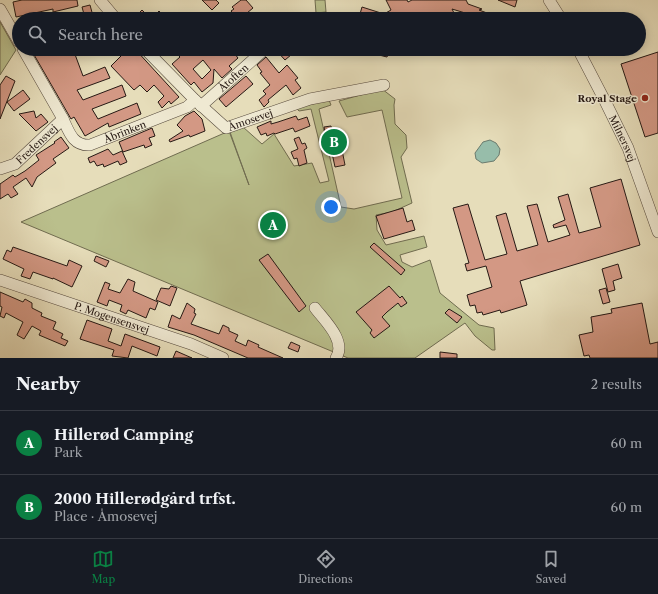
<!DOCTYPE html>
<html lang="en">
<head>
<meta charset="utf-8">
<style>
  :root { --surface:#171b24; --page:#20242c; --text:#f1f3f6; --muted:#9ea1a6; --line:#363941; --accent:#0b8043 }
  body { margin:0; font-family:"Libre Caslon Text",serif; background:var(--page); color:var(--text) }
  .you { position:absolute; left:331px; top:207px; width:14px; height:14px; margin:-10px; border:3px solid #fff; border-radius:50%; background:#1a73e8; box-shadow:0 0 0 6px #1a73e833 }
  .badge { display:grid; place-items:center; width:26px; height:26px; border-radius:50%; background:var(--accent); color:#fff; font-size:13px; font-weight:700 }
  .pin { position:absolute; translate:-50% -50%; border:2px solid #fff; box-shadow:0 1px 4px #0006 }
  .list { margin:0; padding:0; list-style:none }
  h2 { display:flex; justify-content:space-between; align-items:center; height:52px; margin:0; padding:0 16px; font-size:17px }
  h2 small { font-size:13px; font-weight:400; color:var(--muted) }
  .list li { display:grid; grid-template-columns:26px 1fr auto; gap:12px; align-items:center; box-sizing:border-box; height:64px; padding:0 16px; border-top:1px solid var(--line) }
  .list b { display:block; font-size:15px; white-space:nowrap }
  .list p { margin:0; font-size:13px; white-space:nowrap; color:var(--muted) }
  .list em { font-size:13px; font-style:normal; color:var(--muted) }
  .icon { flex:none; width:22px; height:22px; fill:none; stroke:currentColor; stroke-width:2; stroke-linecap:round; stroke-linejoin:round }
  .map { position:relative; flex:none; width:658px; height:358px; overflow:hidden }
  .search { position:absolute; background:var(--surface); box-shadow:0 2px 10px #0003; left:12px; right:12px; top:12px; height:44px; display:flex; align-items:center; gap:10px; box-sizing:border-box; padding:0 14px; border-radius:22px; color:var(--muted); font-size:15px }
  .sheet { height:180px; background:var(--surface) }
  nav { display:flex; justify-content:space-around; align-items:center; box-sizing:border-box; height:56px; border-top:1px solid var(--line); background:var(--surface); font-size:11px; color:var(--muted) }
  nav a { display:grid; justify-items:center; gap:2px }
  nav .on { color:var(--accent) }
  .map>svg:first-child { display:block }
  .green { fill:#babf8c; stroke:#706c50 }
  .water { fill:#97bdaa; stroke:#6a7b6e }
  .building { fill:#d39884; stroke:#261914; fill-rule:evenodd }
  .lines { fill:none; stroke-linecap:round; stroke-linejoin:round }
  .minor-casing { stroke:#564a3e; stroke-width:12 }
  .minor { stroke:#efe9d2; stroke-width:11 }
  .poi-dot { fill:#8f2418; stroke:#efe9d2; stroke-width:1.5 }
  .labels { text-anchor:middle; stroke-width:3; stroke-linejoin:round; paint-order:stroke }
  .street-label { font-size:10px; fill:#261914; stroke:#efe9d2 }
  .poi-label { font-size:10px; font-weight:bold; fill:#261914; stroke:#efe9d2; text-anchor:end }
</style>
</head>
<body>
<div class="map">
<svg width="658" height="358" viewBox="0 0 658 358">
  <rect width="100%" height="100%" fill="#e6ddba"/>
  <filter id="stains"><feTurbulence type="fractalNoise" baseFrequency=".005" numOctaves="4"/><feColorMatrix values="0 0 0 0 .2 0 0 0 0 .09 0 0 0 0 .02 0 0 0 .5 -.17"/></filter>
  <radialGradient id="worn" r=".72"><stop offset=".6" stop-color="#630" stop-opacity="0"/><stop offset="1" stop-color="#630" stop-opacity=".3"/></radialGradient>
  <path class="green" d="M 315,0 L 325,0 L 326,12 L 316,13 Z
    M 0,22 L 16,50 L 0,75 Z
    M 382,89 L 395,99 L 394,105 L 395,124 L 406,135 L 407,148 L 401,157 L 412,203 L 392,212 L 376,215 L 377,230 L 386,245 L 424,236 L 427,247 L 400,255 L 402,262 L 412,267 L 430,260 L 440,293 L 479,325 L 494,328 L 495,350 L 492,350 L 475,336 L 465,323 L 415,358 L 348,358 L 21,222 L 229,131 L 249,185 L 230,132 L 243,127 L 262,144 L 274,134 L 294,166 L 312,163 L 320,183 L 329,181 L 311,109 L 299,111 L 296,108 L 329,100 L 331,105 L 319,109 L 341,207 L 354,209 L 402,198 L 382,110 L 347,117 L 339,101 Z"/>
  <path class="water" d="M 490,140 L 496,143 L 500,149 L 499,155 L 494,161 L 482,163 L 476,159 L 475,153 L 483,142 Z"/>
  <path class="building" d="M 22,0 L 77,0 L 78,6 L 53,12 L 53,9 L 16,17 L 13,2 Z
    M 202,0 L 216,0 L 219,3 L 212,10 Z
    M 241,0 L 246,0 L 253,8 L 247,13 L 253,19 L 238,19 L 231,11 L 234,9 L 232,7 Z
    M 386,0 L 407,0 L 408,2 L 412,0 L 466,0 L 468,4 L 482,9 L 479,10 L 487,13 L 485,19 L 452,9 L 457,19 L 366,19 L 367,16 L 360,14 L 362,7 L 384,14 L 391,10 Z
    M 498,0 L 517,0 L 515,7 Z
    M 90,5 L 93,16 L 85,18 L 82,7 Z
    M 142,10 L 151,19 L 133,19 Z
    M 159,11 L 167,19 L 151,19 Z
    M 39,49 L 73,49 L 83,76 L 105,67 L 110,78 L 77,90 L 83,100 L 122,85 L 126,96 L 92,109 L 98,119 L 137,103 L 141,114 L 109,127 L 108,123 L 85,136 L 74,117 L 71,119 L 33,53 Z
    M 128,49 L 135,49 L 179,97 L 171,104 L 169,101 L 162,108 L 158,102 L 164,96 L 154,85 L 147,92 L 140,85 L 134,90 L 111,66 Z
    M 172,49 L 231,49 L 238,58 L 229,66 L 232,69 L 222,78 L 214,69 L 213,83 L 202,92 L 194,82 L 191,85 L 172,64 L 180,57 ZM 203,60 L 211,70 L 202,79 L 193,69 Z
    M 275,49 L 298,49 L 285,60 Z
    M 381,49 L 390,49 L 387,57 L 379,55 Z
    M 400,49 L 417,49 L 415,55 Z
    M 658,52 L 658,133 L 645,137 L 621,64 Z
    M 266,57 L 279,73 L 287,65 L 298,78 L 295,80 L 301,88 L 293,95 L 286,85 L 268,100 L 269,102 L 264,107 L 259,100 L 266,94 L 263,91 L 270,85 L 260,73 L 262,72 L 257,65 Z
    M 6,76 L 15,81 L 0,119 L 0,85 Z
    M 246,76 L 253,84 L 226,107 L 219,99 Z
    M 23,90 L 30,99 L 14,111 L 7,102 Z
    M 34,111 L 36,118 L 41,114 L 48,122 L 36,131 L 19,114 Z
    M 194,111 L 202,119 L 205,131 L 190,137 L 189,135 L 170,142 L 169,140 L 183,131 L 177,125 L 185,116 Z
    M 296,116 L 298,120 L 307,117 L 310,126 L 295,132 L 293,128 L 275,134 L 274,133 L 267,136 L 266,133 L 261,135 L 257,127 L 271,121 L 271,124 L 278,122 Z
    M 331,126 L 333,136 L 339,135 L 345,165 L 335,167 L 332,153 L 330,154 L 324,127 Z
    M 152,128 L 155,136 L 149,138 L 152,145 L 145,148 L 144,145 L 123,152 L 119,142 Z
    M 61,137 L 69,148 L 53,159 L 56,163 L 37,177 L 32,187 L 26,178 L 13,187 L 18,194 L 11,198 L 8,194 L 0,199 L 0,184 L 13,175 L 15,177 L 25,171 L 39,160 L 36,155 L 55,143 L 54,142 Z
    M 299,137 L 302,144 L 305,143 L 307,148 L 304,150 L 307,163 L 299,166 L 297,158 L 294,159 L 291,152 L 298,149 L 294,139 Z
    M 108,149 L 113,155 L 122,151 L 127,162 L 120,165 L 118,161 L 104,167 L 103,164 L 97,166 L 94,161 L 90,163 L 88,158 Z
    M 621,179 L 640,245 L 520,281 L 527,305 L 501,313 L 500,310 L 483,315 L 482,312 L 477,313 L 475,305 L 470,306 L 467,295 L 492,287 L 486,266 L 467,271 L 465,264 L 469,263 L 453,208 L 468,204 L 485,260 L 507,254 L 496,216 L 506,213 L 517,251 L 538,245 L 527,206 L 537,204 L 548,242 L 570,235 L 566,225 L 554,228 L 553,225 L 565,220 L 558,197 L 568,194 L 579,233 L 601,227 L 590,188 Z
    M 403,208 L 407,222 L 412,220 L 415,230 L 384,239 L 376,216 Z
    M 374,243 L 405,270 L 401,275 L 370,247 Z
    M 13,247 L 67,266 L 69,260 L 82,266 L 72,287 L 53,278 L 53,279 L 33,272 L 30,279 L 21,276 L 24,269 L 3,259 L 7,250 L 11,252 Z
    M 268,254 L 306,306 L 299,312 L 259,260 Z
    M 96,256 L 109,261 L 106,267 L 94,261 Z
    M 618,264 L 622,278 L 613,281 L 615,290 L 608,292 L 602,269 Z
    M 128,279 L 135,282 L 133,291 L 158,302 L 155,310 L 150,308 L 146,318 L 128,310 L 126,314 L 120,311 L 122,305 L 109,300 L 107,306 L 97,302 L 105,282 L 110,284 L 108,289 L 120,293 Z
    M 171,286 L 177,288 L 170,306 L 156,300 L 161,288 L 169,289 Z
    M 389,286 L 400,298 L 402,296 L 407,303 L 401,307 L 398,303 L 387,312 L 382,317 L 390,326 L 374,338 L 370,333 L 372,330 L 356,312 Z
    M 606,288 L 610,302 L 603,304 L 599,290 Z
    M 0,292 L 23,302 L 25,299 L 32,303 L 32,308 L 42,313 L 41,316 L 56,322 L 53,329 L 63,334 L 61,338 L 68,341 L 65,346 L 39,335 L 41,331 L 32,326 L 24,339 L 17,335 L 23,322 L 6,313 L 4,318 L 0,316 L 2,307 L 0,306 Z
    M 187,303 L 195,309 L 194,313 L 196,314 L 191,324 L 219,334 L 223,325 L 229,328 L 229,331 L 238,335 L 235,341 L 246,346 L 248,340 L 259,345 L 258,347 L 283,358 L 248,358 L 194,335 L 168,327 L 172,315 L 180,319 Z
    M 642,303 L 650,344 L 658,342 L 658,358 L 590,358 L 589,355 L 584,356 L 579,335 L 593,332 L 591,317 L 612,313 L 611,309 Z
    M 449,309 L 462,317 L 457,323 L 445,313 Z
    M 87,320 L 112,329 L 108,341 L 121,346 L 125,334 L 160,347 L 157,356 L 132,346 L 128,358 L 112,356 L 114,350 L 80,339 Z
    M 291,342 L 300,346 L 298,352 L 288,348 Z
    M 176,351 L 192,358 L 173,358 Z
    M 440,352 L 457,354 L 457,358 L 440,358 Z"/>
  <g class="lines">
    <defs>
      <g id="minor">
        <path d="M 100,0 L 116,19"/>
        <path d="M 549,0 L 561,19"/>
        <path d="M 0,9 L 19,42"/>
        <path id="s1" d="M 145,49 L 195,100 L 226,128 L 310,99 L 384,85"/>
        <path id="s2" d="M 578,49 L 605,101 L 628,148 L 658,232"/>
        <path id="s3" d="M 201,106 L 265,49"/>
        <path id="s4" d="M 63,119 C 69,132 73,146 90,145 L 187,107 L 195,100"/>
        <path id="s5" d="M 0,169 L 15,164 L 63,119 L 23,49"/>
        <path id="s6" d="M 0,280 L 191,344 L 223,358"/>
        <path d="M 315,308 C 324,320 347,341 336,358"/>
      </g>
    </defs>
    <use href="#minor" class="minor-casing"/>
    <use href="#minor" class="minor"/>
  </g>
  <circle class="poi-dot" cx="645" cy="98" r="4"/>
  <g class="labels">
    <g class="street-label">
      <text dy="4" stroke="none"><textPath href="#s3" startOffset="43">Åtoften</textPath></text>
      <text dy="4" stroke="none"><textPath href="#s1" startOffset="139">Åmosevej</textPath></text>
      <text dy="4" stroke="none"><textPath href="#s4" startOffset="78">Åbrinken</textPath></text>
      <text dy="4" stroke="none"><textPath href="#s2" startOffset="100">Milnersvej</textPath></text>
      <text dy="4" stroke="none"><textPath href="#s5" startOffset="45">Fredensvej</textPath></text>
      <text dy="4" stroke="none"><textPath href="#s6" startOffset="118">P. Mogensensvej</textPath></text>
    </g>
    <g class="poi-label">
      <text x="637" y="102">Royal Stage</text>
    </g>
  </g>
  <rect width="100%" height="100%" filter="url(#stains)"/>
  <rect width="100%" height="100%" fill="url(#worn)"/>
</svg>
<div class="you"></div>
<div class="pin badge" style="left:273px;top:225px">A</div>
<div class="pin badge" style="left:334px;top:142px">B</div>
<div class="search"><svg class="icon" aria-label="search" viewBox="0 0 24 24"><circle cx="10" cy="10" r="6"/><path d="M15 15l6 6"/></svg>Search here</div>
</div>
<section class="sheet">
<h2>Nearby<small>2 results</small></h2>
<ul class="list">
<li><span class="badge">A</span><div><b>Hillerød Camping</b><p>Park</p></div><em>60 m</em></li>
<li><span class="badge">B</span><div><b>2000 Hillerødgård trfst.</b><p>Place · Åmosevej</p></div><em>60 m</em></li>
</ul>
</section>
<nav>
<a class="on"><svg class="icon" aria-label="map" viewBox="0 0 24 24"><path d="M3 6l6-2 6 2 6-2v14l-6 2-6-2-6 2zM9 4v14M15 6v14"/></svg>Map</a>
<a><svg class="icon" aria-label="directions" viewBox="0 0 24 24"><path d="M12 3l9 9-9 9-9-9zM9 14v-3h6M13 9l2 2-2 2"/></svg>Directions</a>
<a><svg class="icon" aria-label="saved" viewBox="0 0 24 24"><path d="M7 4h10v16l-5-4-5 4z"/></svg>Saved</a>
</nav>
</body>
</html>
